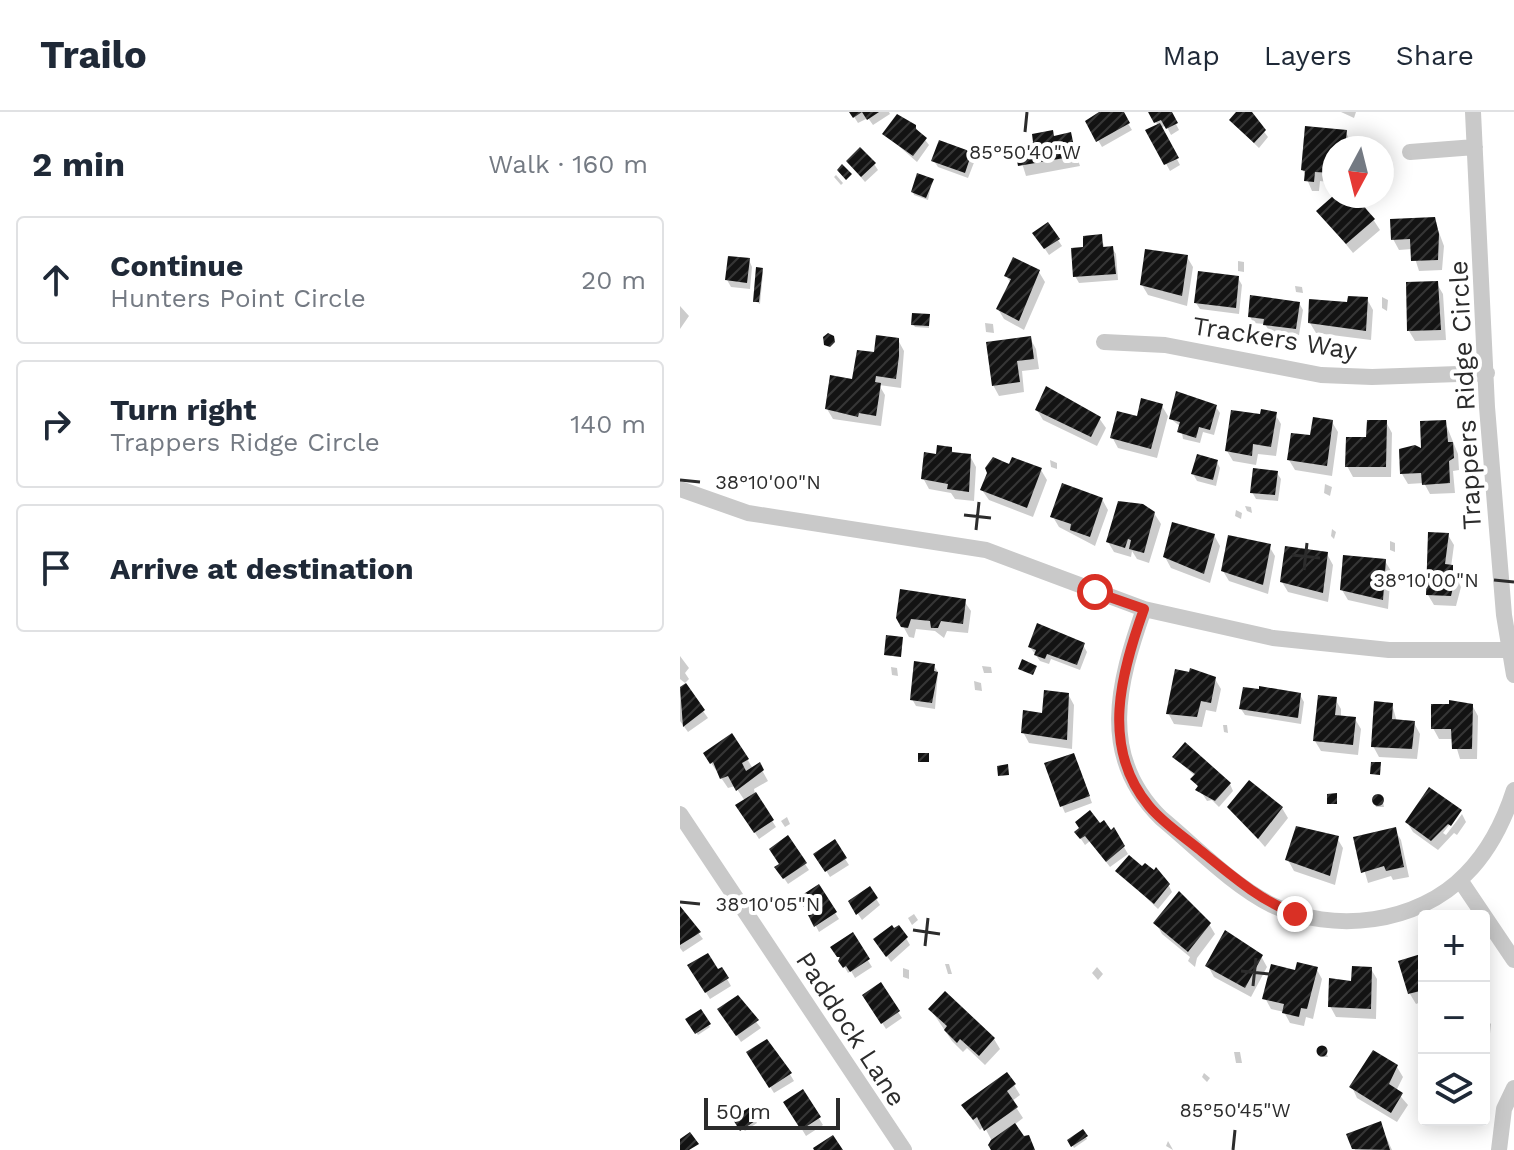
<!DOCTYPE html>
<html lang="en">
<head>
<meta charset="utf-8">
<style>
  :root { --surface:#fff; --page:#f2f2f3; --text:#1f2937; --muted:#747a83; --line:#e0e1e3 }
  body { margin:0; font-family:"Work Sans",sans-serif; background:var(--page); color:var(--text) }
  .controls { position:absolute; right:24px; bottom:24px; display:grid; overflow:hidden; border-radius:8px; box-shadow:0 4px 20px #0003 }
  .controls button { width:72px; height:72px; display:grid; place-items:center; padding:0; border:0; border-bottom:2px solid var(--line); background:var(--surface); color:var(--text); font:40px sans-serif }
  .compass { position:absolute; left:642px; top:24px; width:72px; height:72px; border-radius:50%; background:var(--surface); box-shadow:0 4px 20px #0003; rotate:187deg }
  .scale { position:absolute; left:24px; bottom:20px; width:136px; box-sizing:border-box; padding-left:8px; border:4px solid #2c2c2c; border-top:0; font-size:22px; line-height:28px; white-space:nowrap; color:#2c2c2c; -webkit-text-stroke:6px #fff; paint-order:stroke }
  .stop { position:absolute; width:24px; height:24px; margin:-18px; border:6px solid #d93025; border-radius:50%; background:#fff }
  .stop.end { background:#d93025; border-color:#fff; box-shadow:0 2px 8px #0008 }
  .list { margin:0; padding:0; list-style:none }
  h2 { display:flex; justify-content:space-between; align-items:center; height:104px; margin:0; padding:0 32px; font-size:34px }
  h2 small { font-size:26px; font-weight:400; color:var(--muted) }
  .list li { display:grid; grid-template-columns:52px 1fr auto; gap:24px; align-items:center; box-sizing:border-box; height:128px; margin:0 16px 16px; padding:0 16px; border:2px solid var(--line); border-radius:8px }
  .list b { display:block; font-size:30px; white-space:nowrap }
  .list p { margin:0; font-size:26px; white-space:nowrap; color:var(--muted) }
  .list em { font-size:26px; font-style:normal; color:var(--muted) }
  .icon { flex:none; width:44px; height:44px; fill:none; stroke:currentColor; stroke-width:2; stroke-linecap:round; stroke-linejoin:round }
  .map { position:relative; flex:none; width:834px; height:1038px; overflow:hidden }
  header { display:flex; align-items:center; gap:48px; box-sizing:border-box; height:112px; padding:0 40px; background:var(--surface); border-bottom:2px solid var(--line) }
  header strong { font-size:38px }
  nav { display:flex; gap:44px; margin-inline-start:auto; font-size:28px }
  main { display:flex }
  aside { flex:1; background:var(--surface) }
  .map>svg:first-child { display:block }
  .shadow { fill:#0003 }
  .building { fill:url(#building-hatch) }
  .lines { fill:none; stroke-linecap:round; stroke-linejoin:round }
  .street { stroke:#c9c9c9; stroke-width:16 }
  .route { stroke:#d93025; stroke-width:10 }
  .ticks { fill:none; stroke:#2c2c2c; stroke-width:3 }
  .labels { text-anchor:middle; stroke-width:8; stroke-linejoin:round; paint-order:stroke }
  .street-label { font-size:26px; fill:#2c2c2c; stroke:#fff }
  .ticks-label { font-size:20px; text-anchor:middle; fill:#2c2c2c; stroke:#fff; stroke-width:8; stroke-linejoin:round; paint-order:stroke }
</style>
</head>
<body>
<header>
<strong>Trailo</strong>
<nav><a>Map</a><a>Layers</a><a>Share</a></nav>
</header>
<main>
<aside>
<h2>2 min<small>Walk · 160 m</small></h2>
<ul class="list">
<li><svg class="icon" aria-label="ahead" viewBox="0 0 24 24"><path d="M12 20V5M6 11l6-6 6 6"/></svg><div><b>Continue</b><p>Hunters Point Circle</p></div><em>20 m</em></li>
<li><svg class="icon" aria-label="right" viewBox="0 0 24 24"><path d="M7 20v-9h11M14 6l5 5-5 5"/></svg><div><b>Turn right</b><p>Trappers Ridge Circle</p></div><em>140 m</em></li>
<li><svg class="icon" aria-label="arrive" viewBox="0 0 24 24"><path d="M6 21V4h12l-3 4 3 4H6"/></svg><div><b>Arrive at destination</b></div></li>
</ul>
</aside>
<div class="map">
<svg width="834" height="1038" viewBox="0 0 834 1038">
  <defs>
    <pattern id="building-hatch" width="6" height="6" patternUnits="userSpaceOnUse" patternTransform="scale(2)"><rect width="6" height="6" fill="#131313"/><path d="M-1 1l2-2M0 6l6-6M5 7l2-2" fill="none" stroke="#363636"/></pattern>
  </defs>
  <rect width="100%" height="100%" fill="#fff"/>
  <path class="shadow" d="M 171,0 L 209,0 L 210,2 L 193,13 L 188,6 L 178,11 Z
    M 423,0 L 441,0 L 452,18 L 422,35 L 407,9 Z
    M 470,0 L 490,0 L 499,18 L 491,23 L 486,13 L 481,16 L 500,53 L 490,59 L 468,19 L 478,14 Z
    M 559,0 L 569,0 L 588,25 L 579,36 L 551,9 Z
    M 661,0 L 676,0 L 674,6 Z
    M 218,5 L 236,16 L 249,33 L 237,50 L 205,22 Z
    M 665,19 L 671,30 L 670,36 L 654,36 L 654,71 L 640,69 L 639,79 L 632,79 L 623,58 Z
    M 390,23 L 400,54 L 346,64 L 337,35 Z
    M 291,42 L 295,48 L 288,66 L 258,55 L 254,49 Z
    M 168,50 L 194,52 L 198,58 L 185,70 Z
    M 156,63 L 163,71 L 161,73 L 154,65 Z
    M 252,69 L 248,88 L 234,83 L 233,80 Z
    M 656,84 L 678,84 L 700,118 L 673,141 L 639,99 Z
    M 754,107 L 764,134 L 762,158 L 739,159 L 732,137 L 719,138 L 713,127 Z
    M 368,113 L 382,134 L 369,143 L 359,128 Z
    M 421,125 L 425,137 L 432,136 L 436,142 L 438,168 L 399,171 L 395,164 L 406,137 Z
    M 507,145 L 513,155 L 507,194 L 468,183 L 462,173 Z
    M 69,148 L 72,155 L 70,177 L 51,175 L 47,168 Z
    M 558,149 L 564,150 L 564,160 L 558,159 Z
    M 82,158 L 83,161 L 80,192 L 75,189 Z
    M 359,160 L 365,170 L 344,218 L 324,207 L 318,197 L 331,171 L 326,164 Z
    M 558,166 L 562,173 L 559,202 L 520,197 L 516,191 Z
    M 757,172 L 763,182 L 766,228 L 735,229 L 729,219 Z
    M 615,174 L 622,175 L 623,181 L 616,180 Z
    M 702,185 L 708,188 L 707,199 L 702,196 Z
    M 687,187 L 693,198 L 691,228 L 636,221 L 630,211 Z
    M 619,191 L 623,198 L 619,223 L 589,219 L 585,212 L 573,211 L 570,204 Z
    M 0,194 L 9,204 L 0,217 Z
    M 249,204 L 249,216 L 235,215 L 233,212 Z
    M 305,211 L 313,212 L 314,221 L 306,220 Z
    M 350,226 L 356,237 L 359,257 L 342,259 L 344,280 L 319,284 L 313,273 Z
    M 218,228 L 224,239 L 221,276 L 199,273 L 205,283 L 201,314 L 153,307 L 147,297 L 195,242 Z
    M 482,294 L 488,304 L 477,346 L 438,336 L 432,325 Z
    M 536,295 L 540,301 L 534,323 L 523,320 L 520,331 L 503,327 L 501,315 L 491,307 Z
    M 357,298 L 419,306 L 426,316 L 417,334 L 363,308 Z
    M 595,302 L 601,312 L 596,344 L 578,342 L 576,353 L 553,349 L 547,339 Z
    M 652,310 L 658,320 L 652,364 L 615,358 L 609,348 Z
    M 706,310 L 712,321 L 711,365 L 673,365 L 667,354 Z
    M 765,310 L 778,342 L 779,358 L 773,359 L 775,381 L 750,382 L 744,371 L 728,372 L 722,362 Z
    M 271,337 L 274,342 L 290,344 L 296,355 L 294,389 L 275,387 L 271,381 L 249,377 L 243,366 L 257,344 Z
    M 312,348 L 361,358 L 367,368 L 353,405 L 309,388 L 302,378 Z
    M 370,348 L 377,351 L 377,357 L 371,355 Z
    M 537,350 L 540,356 L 536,374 L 517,369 L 513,362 Z
    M 597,361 L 601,367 L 598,389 L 576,387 L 572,380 Z
    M 645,372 L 652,375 L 650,384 L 644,381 Z
    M 422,387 L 428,398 L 415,434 L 379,415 L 373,405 Z
    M 565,394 L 571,395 L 572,401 L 567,399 Z
    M 556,398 L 562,401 L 561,407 L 555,404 Z
    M 474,401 L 481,412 L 469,451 L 457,447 L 452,439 L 451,445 L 434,440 L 428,430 Z
    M 652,417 L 656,420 L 654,427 L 651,424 Z
    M 534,423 L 540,434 L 530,471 L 491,456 L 485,445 Z
    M 768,423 L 774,433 L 771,455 L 781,475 L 776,494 L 754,493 L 748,483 Z
    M 710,429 L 715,431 L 715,440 L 710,438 Z
    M 589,434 L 595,444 L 588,482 L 549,469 L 543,459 Z
    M 647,442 L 653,453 L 648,490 L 608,480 L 602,470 Z
    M 705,449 L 711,459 L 708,497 L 668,488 L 662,478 Z
    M 284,489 L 291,499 L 288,521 L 267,519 L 264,526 L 255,519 L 236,517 L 234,526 L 229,525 L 218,505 Z
    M 403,533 L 407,540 L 400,558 L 371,547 L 369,552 L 360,549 L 350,535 Z
    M 0,544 L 9,556 L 5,561 L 9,567 L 5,571 L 0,567 Z
    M 254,554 L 258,560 L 255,597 L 236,594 L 232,587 Z
    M 302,554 L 311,555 L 312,561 L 304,561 Z
    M 211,555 L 217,556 L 218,564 L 212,563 Z
    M 496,559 L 518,560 L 535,567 L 541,577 L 536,600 L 526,598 L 522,615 L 494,612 L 488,601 Z
    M 294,569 L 301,571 L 302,579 L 295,578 Z
    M 5,574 L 28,606 L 8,620 L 0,609 L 0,578 Z
    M 388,582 L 394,593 L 392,637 L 349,631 L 343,620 Z
    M 620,583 L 624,590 L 621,612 L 565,603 L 561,597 Z
    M 655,587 L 661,597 L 661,606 L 675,607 L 681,617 L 678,643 L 641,639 L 635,629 Z
    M 712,592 L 717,610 L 734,611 L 740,622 L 737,647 L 699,645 L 693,634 Z
    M 792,593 L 798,604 L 797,647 L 780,647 L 774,627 L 759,627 L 753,616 Z
    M 543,613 L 547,613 L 548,621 L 544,620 Z
    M 54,624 L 73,657 L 79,653 L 88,669 L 74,677 L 75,682 L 96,715 L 79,727 L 58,694 L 65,689 L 55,674 L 48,676 L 25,642 Z
    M 494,645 L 550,672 L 553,679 L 539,695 L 532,688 L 527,689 L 513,667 L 515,664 Z
    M 397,650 L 412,691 L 385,701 L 382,694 Z
    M 702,685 L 704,695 L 696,695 L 694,686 Z
    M 550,695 L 602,696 L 608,706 L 585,735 Z
    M 780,699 L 763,721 L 766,723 L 782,702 L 786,710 L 777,723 L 774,721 L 758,738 L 733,720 L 727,710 Z
    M 107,705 L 110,712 L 105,715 L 101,709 Z
    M 420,714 L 431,720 L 434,718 L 448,742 L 430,755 L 410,729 L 405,733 L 397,721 Z
    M 715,718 L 721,728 L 729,765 L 713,768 L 711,764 L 688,771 L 675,726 Z
    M 657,726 L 663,736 L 655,773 L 614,759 L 608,748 Z
    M 154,730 L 169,753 L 150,765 L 136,742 Z
    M 125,752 L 129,758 L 108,772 L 97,756 Z
    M 438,759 L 489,774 L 492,780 L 478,797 Z
    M 138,774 L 159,807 L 139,820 L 121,785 Z
    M 190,777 L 200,793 L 182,808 L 170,790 Z
    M 0,797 L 23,827 L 3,840 L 0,836 Z
    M 234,802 L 238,808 L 232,813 L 228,806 Z
    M 476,811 L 529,812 L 535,822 L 517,846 L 515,855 L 508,849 L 510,845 L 482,822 Z
    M 172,823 L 192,855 L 175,866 L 171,859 L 168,861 L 153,835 Z
    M 226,826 L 230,833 L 211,850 L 200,834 Z
    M 581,844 L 587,855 L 571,885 L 534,865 L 528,854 Z
    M 744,845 L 744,889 L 736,892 L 730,882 Z
    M 265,852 L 269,852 L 272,862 L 268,862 Z
    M 10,854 L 37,860 L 42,858 L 51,874 L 30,887 Z
    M 417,855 L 423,862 L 418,868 L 412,861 Z
    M 223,856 L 229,858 L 229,867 L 223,865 Z
    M 636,856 L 642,867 L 633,907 L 626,905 L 624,914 L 610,911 L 604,900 L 591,897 L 585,886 L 617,861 Z
    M 691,857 L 697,867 L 696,907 L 656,905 L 650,894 Z
    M 200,873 L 222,906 L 206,917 L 185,884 Z
    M 57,886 L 81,916 L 61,930 L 44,904 Z
    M 251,898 L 314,927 L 320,937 L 305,953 L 287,936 L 283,940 L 272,929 Z
    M 20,899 L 30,915 L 18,923 L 8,908 Z
    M 804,905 L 811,912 L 808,941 L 804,940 Z
    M 638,937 L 645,938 L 648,945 L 640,945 Z
    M 96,939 L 114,969 L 94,981 L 69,941 Z
    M 554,940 L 560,940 L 562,951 L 556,951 Z
    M 717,955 L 723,965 L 716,979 L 728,993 L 717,1010 L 677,986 L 672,975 Z
    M 524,961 L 530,966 L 527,970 L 522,965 Z
    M 334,973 L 340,983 L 332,989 L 343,1006 L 334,1013 L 343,1026 L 348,1025 L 355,1038 L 313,1038 L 313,1031 L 304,1014 L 300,1018 L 290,1004 Z
    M 123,980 L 143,1013 L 126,1024 L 106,991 Z
    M 70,998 L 77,1011 L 65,1019 L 56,1009 Z
    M 700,1011 L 712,1038 L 675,1038 L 669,1023 Z
    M 403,1020 L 407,1027 L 394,1036 L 390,1029 Z
    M 488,1029 L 492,1036 L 493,1038 L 486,1034 Z"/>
  <path class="building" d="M 169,0 L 199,0 L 187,8 L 182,0 L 173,6 Z
    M 419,0 L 444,0 L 450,11 L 416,30 L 405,9 Z
    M 468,0 L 492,0 L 498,11 L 486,17 L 481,8 L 474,11 Z
    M 572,0 L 586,18 L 574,31 L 549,8 L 556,0 Z
    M 217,2 L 236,13 L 236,17 L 247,26 L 233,44 L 202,22 Z
    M 480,11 L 499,46 L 484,53 L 465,18 Z
    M 625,14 L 667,18 L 665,36 L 654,36 L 654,61 L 635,60 L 634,70 L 624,69 L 625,59 L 621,58 Z
    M 373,18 L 374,24 L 391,20 L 396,44 L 338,54 L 334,33 L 353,30 L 352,22 Z
    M 259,28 L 292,40 L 285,61 L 251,49 Z
    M 180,35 L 196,51 L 181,65 L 166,49 Z
    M 162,52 L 172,62 L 166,68 L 157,58 Z
    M 237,61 L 254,67 L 246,86 L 231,80 Z
    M 653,84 L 683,84 L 678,88 L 695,107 L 666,132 L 636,99 Z
    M 755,105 L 759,122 L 758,148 L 731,149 L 730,127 L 711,128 L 710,107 Z
    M 368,110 L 380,127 L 364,137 L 352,121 Z
    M 422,122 L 423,135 L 433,134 L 436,162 L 393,165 L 391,136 L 403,135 L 403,124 Z
    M 465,137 L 508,143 L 502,184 L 460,173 Z
    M 48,144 L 70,146 L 67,171 L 45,168 Z
    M 333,145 L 360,158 L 339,209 L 316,197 L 331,167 L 324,164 Z
    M 76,155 L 83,156 L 79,190 L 73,190 Z
    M 518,159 L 559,164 L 556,196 L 514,191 Z
    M 758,169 L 761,218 L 727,219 L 726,170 Z
    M 570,183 L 620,190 L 616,217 L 583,213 L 584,207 L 568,205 Z
    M 668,184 L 688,185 L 686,219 L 628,211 L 629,187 L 667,190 Z
    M 232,201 L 250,202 L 249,214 L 231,213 Z
    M 148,221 L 154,224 L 155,230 L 150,235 L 144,233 L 143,225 Z
    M 196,223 L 219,226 L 219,244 L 216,267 L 196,264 L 195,270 L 201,271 L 196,304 L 179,301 L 178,305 L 145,297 L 150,263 L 172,267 L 177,238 L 194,240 Z
    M 351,224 L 354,247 L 337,249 L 340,270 L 312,274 L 306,230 Z
    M 366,274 L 421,305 L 411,325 L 355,298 Z
    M 496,279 L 537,293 L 530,318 L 519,315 L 516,326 L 497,320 L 500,310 L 489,307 Z
    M 461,286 L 483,292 L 471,337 L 430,326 L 437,299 L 457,304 Z
    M 581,297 L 597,300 L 591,335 L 573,332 L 572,344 L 545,339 L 551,298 L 580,302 Z
    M 633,305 L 653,308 L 647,354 L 607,348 L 611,321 L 630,323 Z
    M 687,308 L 707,308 L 706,355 L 665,355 L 666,325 L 686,325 Z
    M 766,308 L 768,330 L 773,330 L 774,346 L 769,349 L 770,371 L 742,373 L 741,361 L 720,362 L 719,337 L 735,333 L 741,336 L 740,309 Z
    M 257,333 L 272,335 L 272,340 L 291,342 L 289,380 L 267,377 L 268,372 L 241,367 L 244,340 L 256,342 Z
    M 517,342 L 538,348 L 533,368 L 511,362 Z
    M 313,345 L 329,352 L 332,345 L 362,356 L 347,396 L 300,378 L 307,361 L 305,356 Z
    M 573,356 L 598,359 L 595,383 L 570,381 Z
    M 382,371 L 423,386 L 410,425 L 390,418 L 391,412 L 370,405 Z
    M 438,389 L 463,392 L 475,400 L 464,441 L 449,437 L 451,428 L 448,427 L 445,436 L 426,430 Z
    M 492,410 L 535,422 L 524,462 L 483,445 Z
    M 748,420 L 769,421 L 765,452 L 773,453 L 773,463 L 776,463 L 771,484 L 746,483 Z
    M 548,423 L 591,432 L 583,473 L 541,459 Z
    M 605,434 L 648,440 L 643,481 L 600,470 Z
    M 663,443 L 706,447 L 703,488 L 660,478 Z
    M 220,477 L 286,487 L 283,512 L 261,509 L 258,516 L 251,516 L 250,509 L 231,507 L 228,516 L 221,515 L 216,506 Z
    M 357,511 L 405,531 L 397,553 L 367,542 L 365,547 L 354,543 L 356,538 L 348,535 Z
    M 206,523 L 223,525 L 221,545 L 204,543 Z
    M 342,547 L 357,554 L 353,563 L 338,557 Z
    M 234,549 L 255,552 L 254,559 L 258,560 L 252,591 L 230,588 Z
    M 510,556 L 536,565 L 531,591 L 521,589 L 517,605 L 486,602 L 495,557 L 509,560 Z
    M 6,571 L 25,598 L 3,615 L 0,575 Z
    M 579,574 L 621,581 L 618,606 L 559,597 L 563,575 L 579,577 Z
    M 364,578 L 389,581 L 387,628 L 341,621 L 343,598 L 362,601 Z
    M 638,583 L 657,585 L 655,603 L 676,605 L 673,633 L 633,629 Z
    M 769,588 L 793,592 L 792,637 L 772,637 L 771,617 L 751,617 L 751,592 L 769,592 Z
    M 694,589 L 713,591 L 712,607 L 735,609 L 732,637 L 691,635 Z
    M 52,621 L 69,647 L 62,651 L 66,659 L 80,650 L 84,658 L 56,679 L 48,664 L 40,667 L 33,650 L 30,652 L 23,641 Z
    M 505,630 L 551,671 L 535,689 L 515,678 L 518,674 L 510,667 L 515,662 L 492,645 Z
    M 238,641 L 249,641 L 249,650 L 238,650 Z
    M 394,641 L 410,684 L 380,695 L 364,651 Z
    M 691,650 L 701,650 L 700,663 L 690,662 Z
    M 328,652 L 329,663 L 318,664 L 317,654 Z
    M 569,668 L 603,695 L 578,727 L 547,695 Z
    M 749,675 L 782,698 L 771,714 L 768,712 L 751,729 L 725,710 Z
    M 76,680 L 94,708 L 74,721 L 55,693 Z
    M 657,681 L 657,692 L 647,692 L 647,682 Z
    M692 688a6 6 0 1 1 12 0a6 6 0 1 1-12 0Z
    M 410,698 L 420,711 L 424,708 L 431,718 L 434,715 L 445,734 L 426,750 L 405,724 L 400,727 L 394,720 L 399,716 L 395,710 Z
    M 616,714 L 659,724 L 650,764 L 605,748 Z
    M 716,715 L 724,755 L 706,759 L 704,754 L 681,761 L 673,725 Z
    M 108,723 L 127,751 L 103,767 L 94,755 L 99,752 L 89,737 Z
    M 155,727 L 167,746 L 145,760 L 133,742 Z
    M 449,743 L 462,754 L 465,751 L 474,758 L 476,755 L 490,772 L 474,792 L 435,759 Z
    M 139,772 L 157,800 L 134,815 L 119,785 Z
    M 190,774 L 198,786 L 176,803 L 168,789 Z
    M 499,779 L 531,811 L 508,840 L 473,811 Z
    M 0,794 L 21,820 L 0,833 Z
    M 212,813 L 214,816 L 219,813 L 228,825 L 206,845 L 193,827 Z
    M 545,818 L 583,843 L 565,876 L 525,854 Z
    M 173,820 L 190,847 L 170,860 L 166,854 L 163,856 L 158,849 L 160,845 L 157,845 L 150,835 Z
    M 28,841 L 38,857 L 42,855 L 49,866 L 25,881 L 7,853 Z
    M 744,841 L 744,878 L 728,882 L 718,849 Z
    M 617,850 L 638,855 L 627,897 L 621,896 L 619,905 L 602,901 L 604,892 L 582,887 L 591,852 L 615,858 Z
    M 672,854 L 692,855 L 691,897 L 648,895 L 649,866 L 671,869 Z
    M 201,870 L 220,899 L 201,912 L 182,883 Z
    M 265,879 L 315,926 L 299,944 L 280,927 L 277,931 L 264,918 L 267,914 L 248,897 Z
    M 58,883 L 79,908 L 56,924 L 37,897 Z
    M 21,897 L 31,912 L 15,922 L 5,907 Z
    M 804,903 L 809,903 L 808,926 L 804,925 Z
    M 87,927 L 112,961 L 89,976 L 66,940 Z
    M636.5 939a5.5 5.5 0 1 1 11 0a5.5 5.5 0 1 1-11 0Z
    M 693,938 L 718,953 L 709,972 L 723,981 L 711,1001 L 669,975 Z
    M 327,960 L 336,972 L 327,979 L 338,995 L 304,1019 L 297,1005 L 293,1008 L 281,993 Z
    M 123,977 L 141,1005 L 121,1018 L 103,990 Z
    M 70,995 L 78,1007 L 60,1019 L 52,1006 Z
    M 701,1009 L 710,1038 L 672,1037 L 666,1022 Z
    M 335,1011 L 344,1024 L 349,1023 L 355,1038 L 311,1038 L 308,1033 L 311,1028 Z
    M 403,1017 L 408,1024 L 391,1035 L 387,1028 Z
    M 10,1020 L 19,1032 L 9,1038 L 0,1038 L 0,1027 Z
    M 153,1023 L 163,1038 L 134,1038 L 133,1036 Z"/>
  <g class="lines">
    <path class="street" d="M 793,0 L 807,295 L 824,503 L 834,563
      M 730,40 L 795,35
      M 424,230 L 485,233 L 641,263 L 692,265 L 807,261
      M 0,377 L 68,401 L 306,438 L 464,497 L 593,526 L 709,538 L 834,538
      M 464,497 C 438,571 418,644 481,706 C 516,735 552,773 592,793 C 653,822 738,812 786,762 C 810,738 824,709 834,678
      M 0,702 L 224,1038
      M 780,768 L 834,848
      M 819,1038 L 824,997 L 834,976"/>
  </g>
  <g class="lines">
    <path class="route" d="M 415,480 L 464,497 C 441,561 420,635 469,694 C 483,711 503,724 520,738 C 551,763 578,787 615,802"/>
  </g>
  <path class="ticks" d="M 345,20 L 347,0M 0,368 L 20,370M 284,403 L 311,406M 296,418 L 299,390M 612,443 L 640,446M 624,458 L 627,431M 814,468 L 834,470M 0,790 L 20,792M 233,818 L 260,822M 245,834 L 248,806M 561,859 L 589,862M 573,874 L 576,846M 553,1038 L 555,1018"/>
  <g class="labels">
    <g class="street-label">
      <text transform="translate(595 226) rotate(9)" y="9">Trackers Way</text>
      <text transform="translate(785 283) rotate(-93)" y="9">Trappers Ridge Circle</text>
      <text transform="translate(171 917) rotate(57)" y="9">Paddock Lane</text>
    </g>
  </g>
  <g class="ticks-label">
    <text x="345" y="47">85°50'40"W</text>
    <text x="88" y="377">38°10'00"N</text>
    <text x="746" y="475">38°10'00"N</text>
    <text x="88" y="799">38°10'05"N</text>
    <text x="555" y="1005">85°50'45"W</text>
  </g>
</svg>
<div class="controls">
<button>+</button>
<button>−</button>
<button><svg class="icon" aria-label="layers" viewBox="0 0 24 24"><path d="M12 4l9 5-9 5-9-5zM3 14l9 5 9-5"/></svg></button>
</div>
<svg class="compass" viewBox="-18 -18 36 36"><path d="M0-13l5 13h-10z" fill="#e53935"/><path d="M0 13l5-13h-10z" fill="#747a83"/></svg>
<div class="scale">50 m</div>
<div class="stop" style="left:415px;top:480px"></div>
<div class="stop end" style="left:615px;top:802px"></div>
</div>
</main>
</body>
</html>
